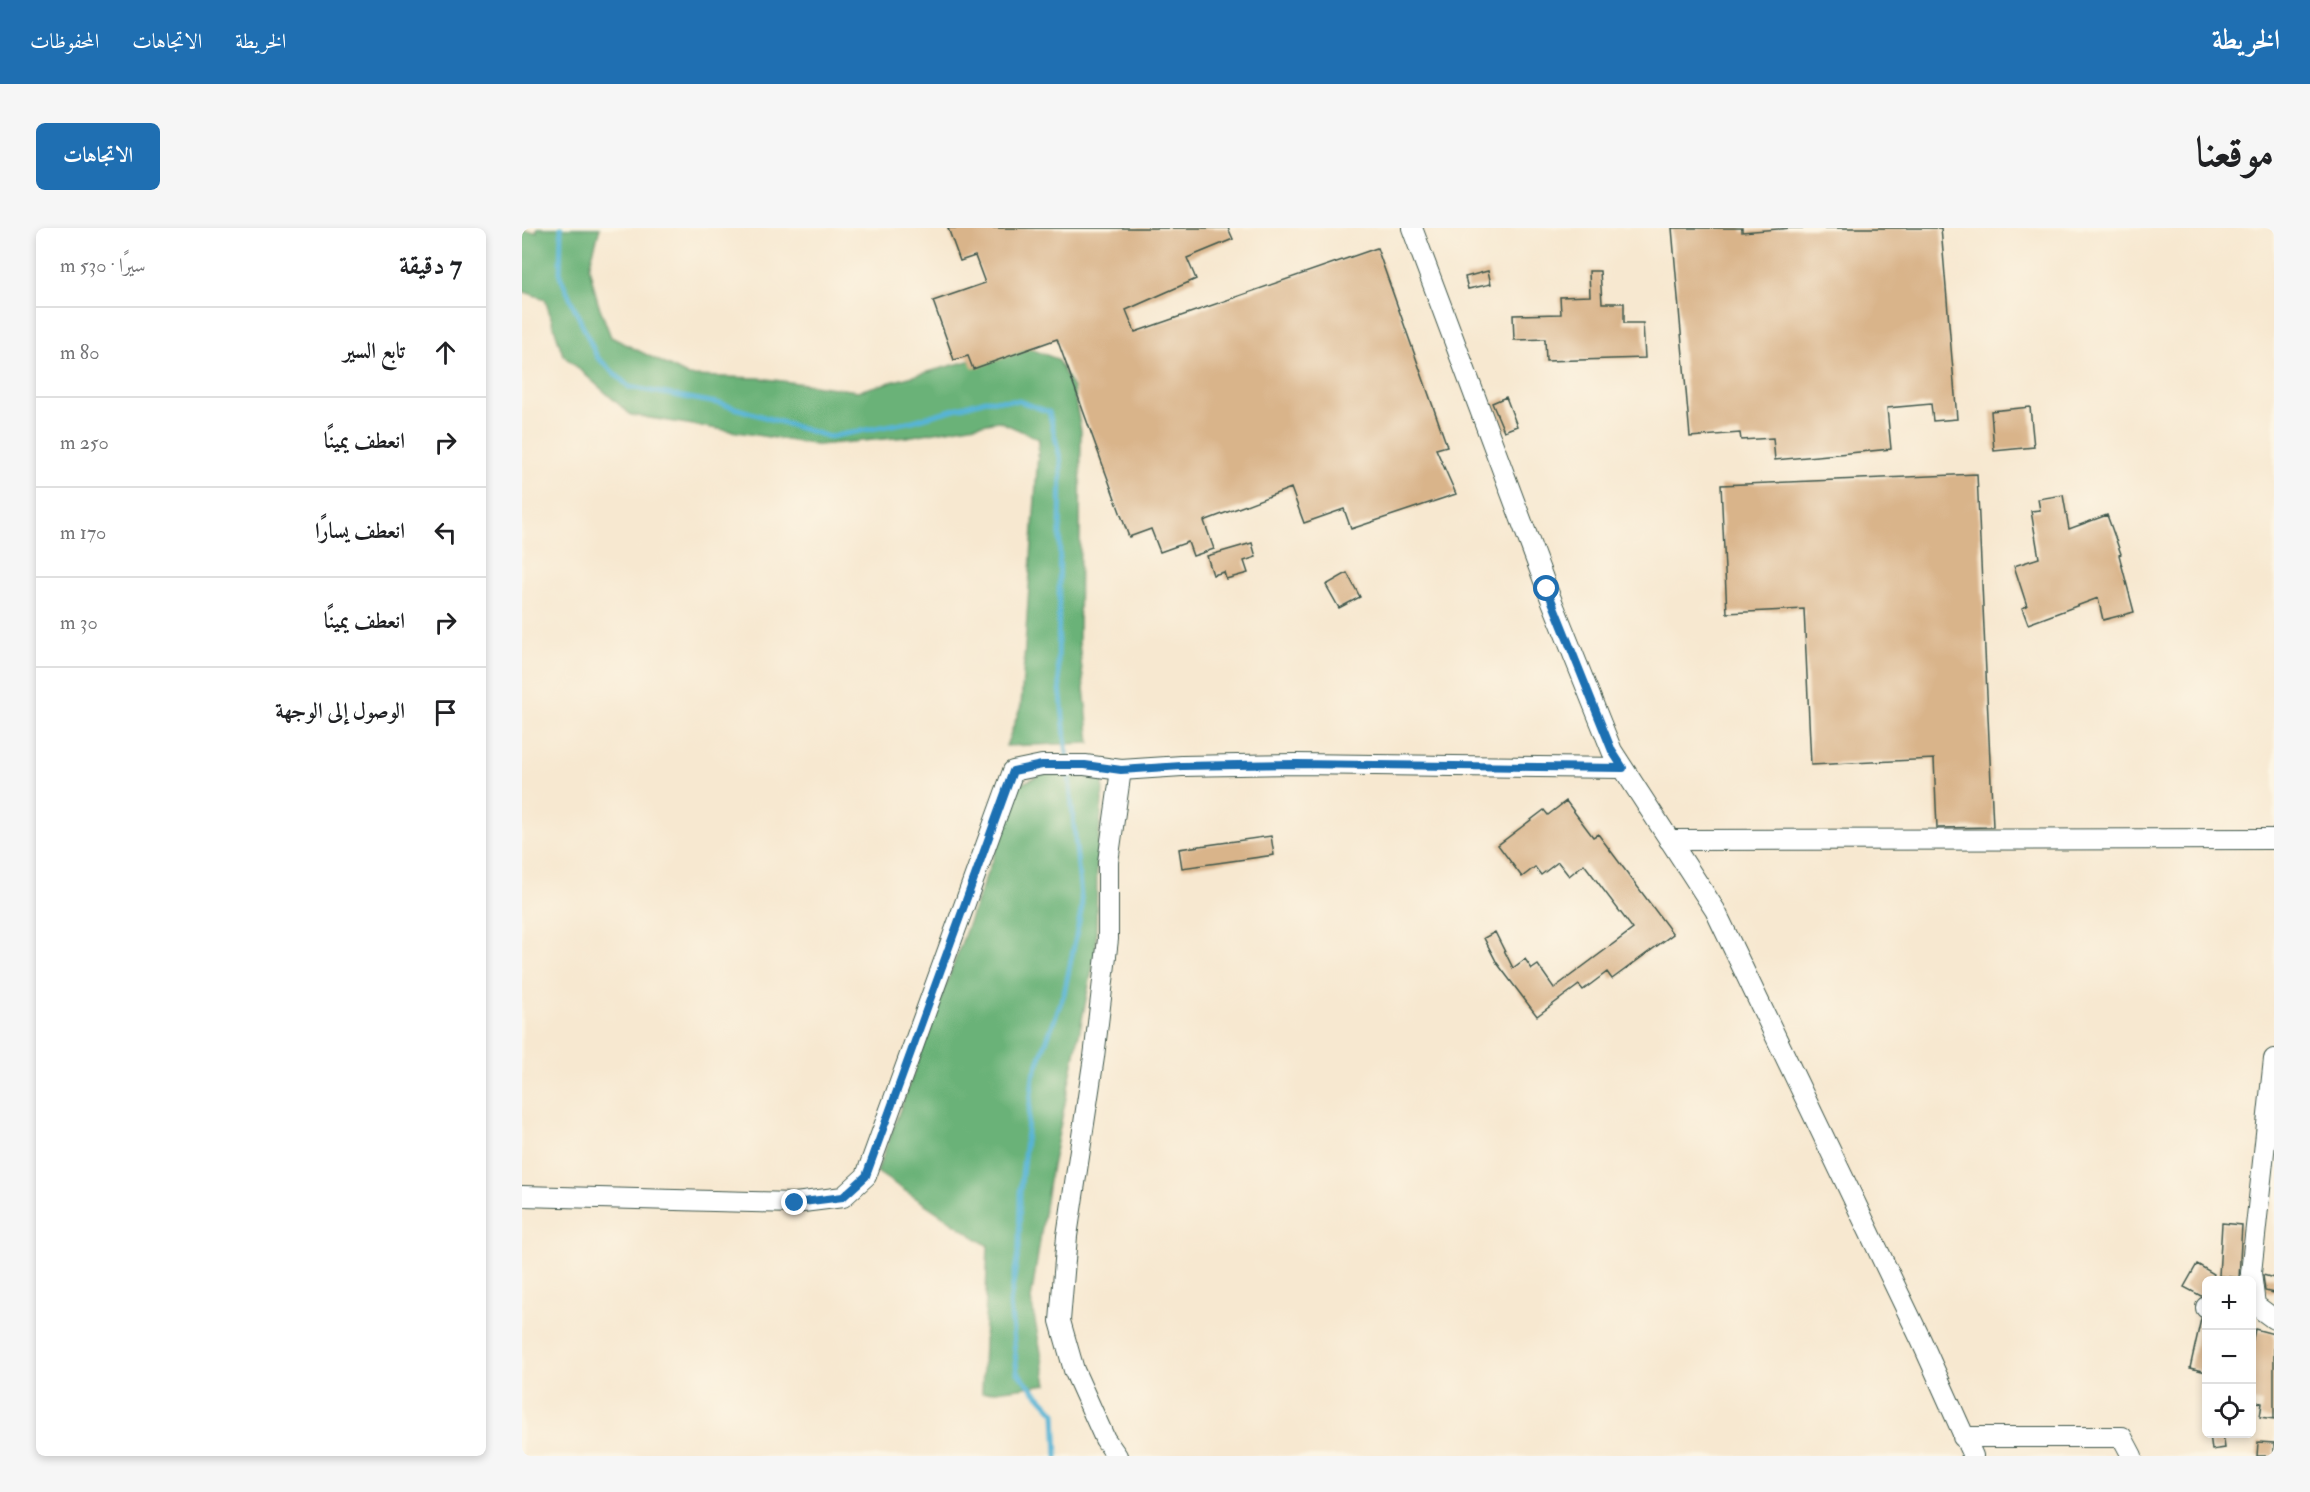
<!DOCTYPE html>
<html lang="ar">
<head>
<meta charset="utf-8">
<style>
  :root { --surface:#fff; --page:#f6f6f6; --text:#202124; --muted:#757577; --line:#e0e0e0; --accent:#1f6fb2 }
  body { margin:0; font-family:"IM FELL Double Pica",Amiri,serif; background:var(--page); color:var(--text); direction:rtl }
  .controls { position:absolute; right:18px; bottom:18px; display:grid; overflow:hidden; border-radius:9px; box-shadow:0 3px 9px #0003 }
  .controls button { width:54px; height:54px; display:grid; place-items:center; padding:0; border:0; border-bottom:2px solid var(--line); background:var(--surface); color:var(--text); font:30px sans-serif }
  .stop { position:absolute; width:18px; height:18px; margin:-14px; border:4px solid #1f6fb2; border-radius:50%; background:#fff }
  .stop.end { background:#1f6fb2; border-color:#fff; box-shadow:0 2px 6px #0008 }
  .list { margin:0; padding:0; list-style:none }
  h2 { display:flex; justify-content:space-between; align-items:center; height:78px; margin:0; padding:0 24px; font-size:26px }
  h2 small { font-size:20px; font-weight:400; color:var(--muted) }
  .list li { display:grid; grid-template-columns:39px 1fr auto; gap:18px; align-items:center; box-sizing:border-box; height:90px; padding:0 24px; border-top:2px solid var(--line) }
  .list b { display:block; font-size:22px; white-space:nowrap }
  .list em { font-size:20px; font-style:normal; color:var(--muted) }
  .icon { flex:none; width:33px; height:33px; fill:none; stroke:currentColor; stroke-width:2; stroke-linecap:round; stroke-linejoin:round }
  .map { position:relative; flex:none; width:1752px; height:1228px; overflow:hidden; direction:ltr; border-radius:9px }
  header { display:flex; align-items:center; gap:36px; box-sizing:border-box; height:84px; padding:0 30px; background:var(--accent); color:#fff }
  header strong { font-size:28px }
  nav { display:flex; gap:33px; margin-inline-start:auto; font-size:21px }
  .intro { display:flex; align-items:center; justify-content:space-between; box-sizing:border-box; height:144px; padding:0 36px }
  h1 { margin:0; font-size:42px }
  .button { padding:15px 27px; border-radius:9px; background:var(--accent); color:#fff; font-size:21px; font-weight:700 }
  main { display:flex; gap:36px; padding:0 36px }
  aside { flex:1; background:var(--surface); border-radius:9px; box-shadow:0 3px 9px #0003 }
  .map>svg:first-child { display:block }
  .forest { fill:#6bb278; stroke:#457856; stroke-width:1.5 }
  .lines { fill:none; stroke-linecap:round; stroke-linejoin:round }
  .stream { stroke:#57b4d5; stroke-width:5 }
  .building { fill:#d9b48a }
  .minor-casing { stroke:#3f574b; stroke-width:22 }
  .minor { stroke:#fff; stroke-width:20 }
  .route { stroke:#1f6fb2; stroke-width:8 }
</style>
</head>
<body>
<header>
<strong>الخريطة</strong>
<nav><a>الخريطة</a><a>الاتجاهات</a><a>المحفوظات</a></nav>
</header>
<div class="intro"><h1>موقعنا</h1><a class="button">الاتجاهات</a></div>
<main>
<div class="map">
<svg width="1752" height="1228" viewBox="0 0 1752 1228">
  <rect width="100%" height="100%" fill="#fcf5e5"/>
  <filter id="ink" filterUnits="userSpaceOnUse"><feTurbulence type="fractalNoise" baseFrequency=".0167" numOctaves="2"/><feDisplacementMap in="SourceGraphic" scale="12" xChannelSelector="R" yChannelSelector="G"/><feConvolveMatrix kernelMatrix="1 2 1 2 8 2 1 2 1" color-interpolation-filters="sRGB"/></filter>
  <filter id="wash" filterUnits="userSpaceOnUse"><feTurbulence type="fractalNoise" baseFrequency=".008" numOctaves="4" result="noise"/><feDisplacementMap in="SourceGraphic" scale="24" xChannelSelector="R" yChannelSelector="G"/><feGaussianBlur stdDeviation="1.35" result="paint"/><feColorMatrix in="noise" values="0 0 0 0 0 0 0 0 0 0 0 0 0 0 0 0 0 1.4 0 .05"/><feComposite in="paint" operator="in"/></filter>
  <g filter="url(#wash)">
    <rect width="100%" height="100%" fill="#f7e8d0"/>
    <path class="forest" d="M 15,0 L 78,0 L 67,39 L 76,75 L 89,109 L 167,148 L 237,150 L 336,163 L 501,118 L 535,131 L 551,160 L 559,203 L 557,415 L 568,515 L 484,518 L 499,478 L 517,211 L 477,193 L 385,209 L 296,217 L 109,187 L 41,127 L 23,71 L 0,63 L 0,3 L 15,4 Z
      M 521,546 L 582,550 L 575,634 L 574,723 L 527,953 L 509,1072 L 525,1156 L 460,1165 L 466,1018 L 355,944 L 498,556 Z"/>
    <g class="lines">
      <path class="stream" d="M 39,0 L 38,48 L 75,129 L 107,159 L 200,176 L 307,209 L 391,193 L 464,172 L 497,173 L 527,184 L 539,234 L 536,438 L 560,679 L 542,766 L 511,849 L 498,965 L 497,1019 L 488,1075 L 495,1144 L 533,1185 L 535,1228"/>
    </g>
    <g id="blocks">
      <path class="building" d="M 426,0 L 706,0 L 711,11 L 665,30 L 674,51 L 604,82 L 613,104 L 855,20 L 925,218 L 914,221 L 934,266 L 829,301 L 822,281 L 782,295 L 769,260 L 682,293 L 692,321 L 671,328 L 666,314 L 638,324 L 629,301 L 607,309 L 535,111 L 451,141 L 446,128 L 432,132 L 411,73 L 463,55 L 453,28 L 438,33 Z
        M 1150,0 L 1220,0 L 1220,4 L 1269,0 L 1419,0 L 1435,191 L 1411,193 L 1409,176 L 1365,180 L 1369,221 L 1253,232 L 1251,210 L 1219,212 L 1218,205 L 1168,209 Z
        M 966,43 L 969,56 L 946,61 L 943,49 Z
        M 1067,43 L 1078,43 L 1080,75 L 1102,75 L 1102,95 L 1121,95 L 1123,130 L 1024,133 L 1023,111 L 992,112 L 991,87 L 1039,86 L 1038,69 L 1068,68 Z
        M 984,169 L 995,198 L 982,203 L 970,175 Z
        M 1508,179 L 1512,219 L 1472,223 L 1469,183 Z
        M 1455,246 L 1471,599 L 1415,600 L 1412,531 L 1289,537 L 1282,381 L 1205,385 L 1199,257 Z
        M 1541,267 L 1547,301 L 1585,287 L 1599,326 L 1597,327 L 1612,384 L 1581,392 L 1576,370 L 1506,396 L 1500,380 L 1505,378 L 1492,338 L 1517,330 L 1509,283 L 1518,282 L 1516,271 Z
        M 730,315 L 734,329 L 722,333 L 726,345 L 704,351 L 702,344 L 691,347 L 685,328 Z
        M 825,345 L 838,369 L 817,380 L 804,357 Z
        M 1044,573 L 1071,609 L 1076,606 L 1151,706 L 1090,751 L 1085,744 L 1061,762 L 1057,757 L 1015,788 L 975,735 L 962,710 L 973,704 L 991,740 L 1003,731 L 1010,741 L 1016,737 L 1032,760 L 1111,701 L 1062,636 L 1047,648 L 1036,634 L 1019,647 L 1013,639 L 1000,649 L 976,617 L 1022,582 L 1026,587 Z
        M 749,608 L 752,627 L 660,640 L 657,621 Z
        M 1700,995 L 1720,997 L 1717,1050 L 1697,1048 Z
        M 1675,1036 L 1692,1046 L 1689,1053 L 1684,1053 L 1684,1067 L 1679,1068 L 1662,1059 Z
        M 1741,1047 L 1752,1050 L 1752,1065 L 1743,1063 Z
        M 1679,1091 L 1684,1092 L 1684,1144 L 1668,1140 Z
        M 1733,1101 L 1752,1106 L 1752,1191 L 1738,1189 L 1740,1175 L 1730,1173 L 1730,1115 Z
        M 1688,1206 L 1701,1206 L 1703,1220 L 1690,1222 Z
        M 1736,1214 L 1752,1215 L 1752,1228 L 1735,1228 Z"/>
    </g>
  </g>
  <g filter="url(#ink)">
    <use href="#blocks" fill-opacity="0" stroke="#3f574b" stroke-width="1.5"/>
    <g class="lines">
      <defs>
        <path id="minor" d="M 890,0 L 1025,361 L 1090,523 L 1193,682 L 1399,1112 L 1451,1228
          M 1147,612 L 1752,611
          M 1752,831 L 1729,1045 L 1733,1077 L 1752,1091
          M 0,968 L 273,975 L 321,969 L 344,948 L 491,543 L 520,537 L 563,537 L 599,542 L 660,538 L 774,536 L 1101,540
          M 1684,1080 L 1684,1079
          M 1441,1209 L 1600,1209 L 1610,1228
          M 595,1228 L 583,1211 L 552,1142 L 538,1093 L 545,1008 L 572,829 L 586,711 L 586,634 L 599,542"/>
      </defs>
      <use href="#minor" class="minor-casing"/>
      <use href="#minor" class="minor"/>
    </g>
  </g>
  <g class="lines" filter="url(#ink)">
    <path class="route" d="M 273,975 L 321,969 L 344,948 L 491,543 L 520,537 L 563,537 L 599,542 L 660,538 L 774,536 L 1101,540 L 1090,523 L 1025,361"/>
  </g>
</svg>
<div class="controls">
<button>+</button>
<button>−</button>
<button><svg class="icon" aria-label="locate" viewBox="0 0 24 24"><circle cx="12" cy="12" r="6"/><path d="M12 2v4M12 18v4M2 12h4M18 12h4"/></svg></button>
</div>
<div class="stop" style="left:1025px;top:361px"></div>
<div class="stop end" style="left:273px;top:975px"></div>
</div>
<aside>
<h2>7 دقيقة<small>سيرًا · 530 m</small></h2>
<ul class="list">
<li><svg class="icon" aria-label="ahead" viewBox="0 0 24 24"><path d="M12 20V5M6 11l6-6 6 6"/></svg><div><b>تابع السير</b></div><em>80 m</em></li>
<li><svg class="icon" aria-label="right" viewBox="0 0 24 24"><path d="M7 20v-9h11M14 6l5 5-5 5"/></svg><div><b>انعطف يمينًا</b></div><em>250 m</em></li>
<li><svg class="icon" aria-label="left" viewBox="0 0 24 24"><path d="M17 20v-9H6M10 6l-5 5 5 5"/></svg><div><b>انعطف يسارًا</b></div><em>170 m</em></li>
<li><svg class="icon" aria-label="right" viewBox="0 0 24 24"><path d="M7 20v-9h11M14 6l5 5-5 5"/></svg><div><b>انعطف يمينًا</b></div><em>30 m</em></li>
<li><svg class="icon" aria-label="arrive" viewBox="0 0 24 24"><path d="M6 21V4h12l-3 4 3 4H6"/></svg><div><b>الوصول إلى الوجهة</b></div></li>
</ul>
</aside>
</main>
</body>
</html>
